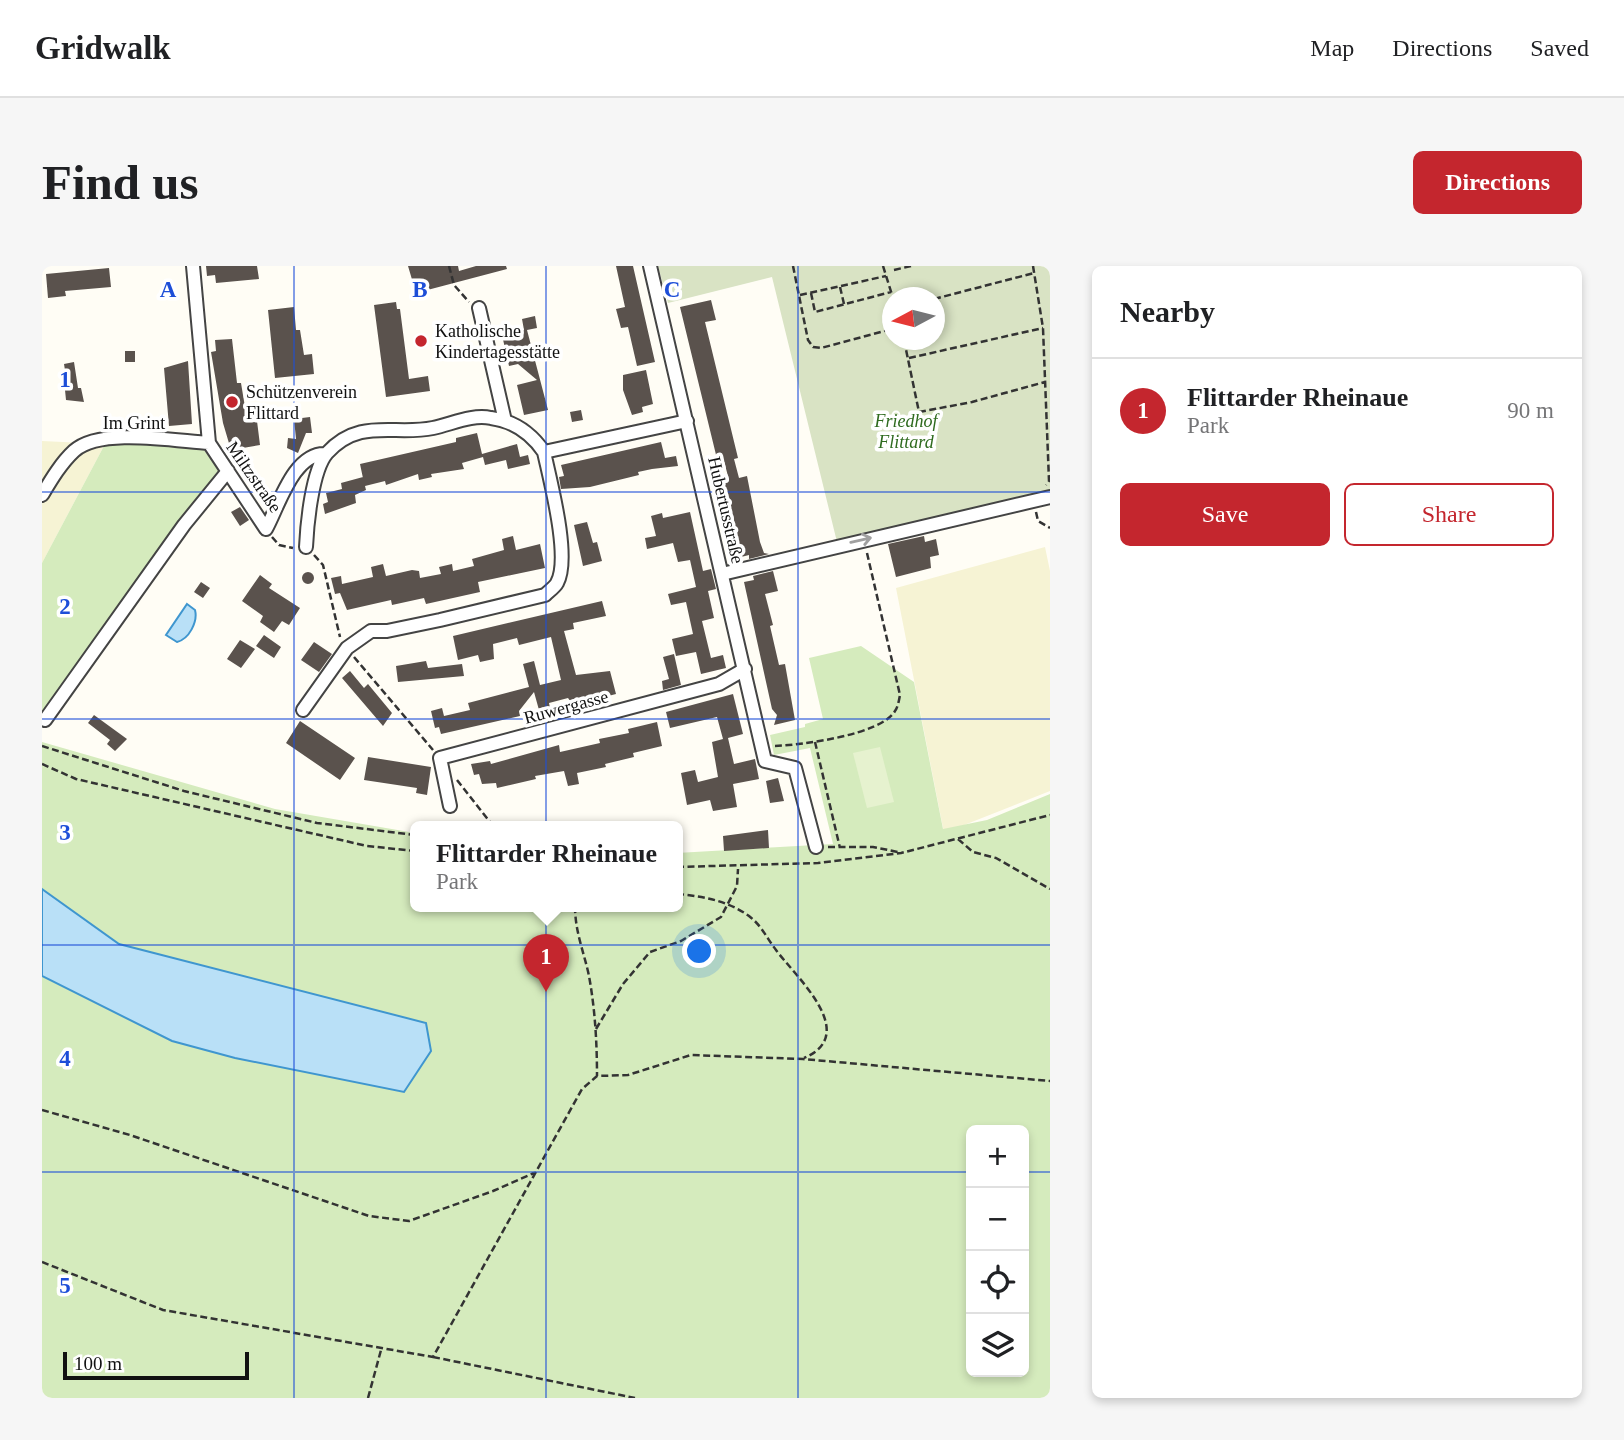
<!DOCTYPE html>
<html lang="en">
<head>
<meta charset="utf-8">
<style>
  :root { --surface:#fff; --page:#f6f6f6; --text:#202124; --muted:#757577; --line:#e0e0e0; --accent:#c4262e }
  body { margin:0; font-family:"Times New Roman",serif; background:var(--page); color:var(--text) }
  .controls { position:absolute; right:21px; bottom:21px; display:grid; overflow:hidden; border-radius:10px; box-shadow:0 4px 10px #0003 }
  .controls button { width:63px; height:63px; display:grid; place-items:center; padding:0; border:0; border-bottom:2px solid var(--line); background:var(--surface); color:var(--text); font:35px sans-serif }
  .compass { position:absolute; left:840px; top:21px; width:63px; height:63px; border-radius:50%; background:var(--surface); box-shadow:0 4px 10px #0003; rotate:263deg }
  .scale { position:absolute; left:21px; bottom:18px; width:186px; box-sizing:border-box; padding-left:7px; border:4px solid #111; border-top:0; font-size:19px; line-height:24px; white-space:nowrap; color:#111; -webkit-text-stroke:5px #fff; paint-order:stroke }
  .you { position:absolute; left:658px; top:686px; width:24px; height:24px; margin:-18px; border:5px solid #fff; border-radius:50%; background:#1a73e8; box-shadow:0 0 0 10px #1a73e833 }
  .badge { display:grid; place-items:center; width:46px; height:46px; border-radius:50%; background:var(--accent); color:#fff; font-size:23px; font-weight:700 }
  .pin { position:absolute; translate:-50% -58px; filter:drop-shadow(0 2px 4px #0008) }
  .pin::after { content:''; position:absolute; top:37px; width:24px; height:21px; background:inherit; clip-path:polygon(0 0,100% 0,50% 100%) }
  .popup { position:absolute; left:368px; top:555px; width:273px; height:91px; box-sizing:border-box; display:grid; place-content:center; border-radius:10px; background:var(--surface); filter:drop-shadow(0 2px 5px #0005); font-size:23px; white-space:nowrap; color:var(--muted) }
  .popup b { font-size:26px; color:var(--text) }
  .popup::after { content:''; position:absolute; left:50%; top:100%; margin-left:-14px; border:14px solid transparent; border-top-color:var(--surface) }
  .list { margin:0; padding:0; list-style:none }
  h2 { display:flex; justify-content:space-between; align-items:center; height:91px; margin:0; padding:0 28px; font-size:30px }
  h2 small { font-size:23px; font-weight:400; color:var(--muted) }
  .list li { display:grid; grid-template-columns:46px 1fr auto; gap:21px; align-items:center; box-sizing:border-box; height:105px; padding:0 28px; border-top:2px solid var(--line) }
  .list b { display:block; font-size:26px; white-space:nowrap }
  .list p { margin:0; font-size:23px; white-space:nowrap; color:var(--muted) }
  .list em { font-size:23px; font-style:normal; color:var(--muted) }
  .actions { display:flex; gap:14px; padding:21px 28px }
  .actions a { flex:1; padding:16px 0; border:2px solid var(--accent); border-radius:10px; text-align:center; font-size:24px; color:var(--accent) }
  .actions .main { background:var(--accent); color:#fff }
  .icon { flex:none; width:38px; height:38px; fill:none; stroke:currentColor; stroke-width:2; stroke-linecap:round; stroke-linejoin:round }
  .map { position:relative; flex:none; width:1008px; height:1132px; overflow:hidden; border-radius:10px }
  header { display:flex; align-items:center; gap:42px; box-sizing:border-box; height:98px; padding:0 35px; background:var(--surface); border-bottom:2px solid var(--line) }
  header strong { font-size:33px }
  nav { display:flex; gap:38px; margin-inline-start:auto; font-size:24px }
  .intro { display:flex; align-items:center; justify-content:space-between; box-sizing:border-box; height:168px; padding:0 42px }
  h1 { margin:0; font-size:49px }
  .button { padding:18px 32px; border-radius:10px; background:var(--accent); color:#fff; font-size:24px; font-weight:700 }
  main { display:flex; gap:42px; padding:0 42px }
  aside { flex:1; background:var(--surface); border-radius:10px; box-shadow:0 4px 10px #0003 }
  .map>svg:first-child { display:block }
  .farmland { fill:#f6f3d4 }
  .green { fill:#d5ebbd; fill-rule:evenodd }
  .cemetery { fill:#d9e3c4; fill-rule:evenodd }
  .pitch { fill:#e6f2cf }
  .water { fill:#b9e0f7; stroke:#3f96cf; stroke-width:2 }
  .building { fill:#5a524d }
  .lines { fill:none; stroke-linecap:round; stroke-linejoin:round }
  .minor-casing { stroke:#444; stroke-width:16 }
  .path { stroke:#333; stroke-width:2.5; stroke-dasharray:7 3.5; stroke-linecap:butt }
  .minor { stroke:#fff; stroke-width:12 }
  .oneway { stroke:#a0a0a0 }
  .grid { fill:none; stroke:#1d4ed8; stroke-width:2; stroke-opacity:0.55 }
  .poi-dot { fill:#c4262e; stroke:#fff; stroke-width:2.5 }
  .labels { text-anchor:middle; stroke-width:7; stroke-linejoin:round; paint-order:stroke }
  .poi-label { font-size:18px; fill:#111; stroke:#fff; text-anchor:start }
  .park-label { font-size:18px; font-style:italic; fill:#2f6b1f; stroke:#fff }
  .street-label { font-size:18px; fill:#111; stroke:#fff }
  .grid-label { font-size:23px; text-anchor:middle; font-weight:bold; fill:#1d4ed8; stroke:#fff; stroke-width:7; stroke-linejoin:round; paint-order:stroke }
</style>
</head>
<body>
<header>
<strong>Gridwalk</strong>
<nav><a>Map</a><a>Directions</a><a>Saved</a></nav>
</header>
<div class="intro"><h1>Find us</h1><a class="button">Directions</a></div>
<main>
<div class="map">
<svg width="1008" height="1132" viewBox="0 0 1008 1132">
  <rect width="100%" height="100%" fill="#fffdf5"/>
  <path class="farmland" d="M 0,175 L 63,178 L 0,297 Z
    M 1003,281 L 1008,305 L 1008,525 L 902,567 L 854,322 Z"/>
  <path class="green" d="M 63,178 L 158,179 L 181,208 L 0,455 L 0,297 Z
    M 819,380 L 872,416 L 901,563 L 945,554 L 1008,528 L 1008,1132 L 0,1132 L 0,476 L 233,543 L 373,567 L 373,640 L 635,640 L 635,587 L 791,578 L 768,482 L 732,489 L 728,469 L 763,461 L 763,458 L 781,453 L 767,392 ZM 929,864 L 982,864 L 982,1106 L 929,1106 Z"/>
  <path class="cemetery" d="M 616,0 L 1008,0 L 1008,229 L 795,276 L 730,11 L 626,37 ZM 850,32 L 892,32 L 892,74 L 850,74 Z"/>
  <path class="pitch" d="M 838,481 L 852,536 L 825,542 L 811,487 Z"/>
  <path class="water" d="M 145,338 L 153,344 C 156,356 147,373 135,376 L 124,369 Z
    M 0,623 L 77,678 L 384,757 L 389,785 L 362,826 L 193,792 L 130,775 L 0,710 Z"/>
  <path class="building" d="M 164,0 L 215,0 L 217,13 L 174,17 L 173,9 L 165,10 Z
    M 366,0 L 416,0 L 417,5 L 434,0 L 464,0 L 465,3 L 374,27 Z
    M 574,0 L 591,0 L 613,96 L 595,100 L 586,61 L 579,62 L 574,43 L 583,41 Z
    M 67,2 L 69,21 L 23,25 L 24,30 L 6,32 L 4,8 Z
    M 669,34 L 674,54 L 663,56 L 696,192 L 692,193 L 697,212 L 705,210 L 718,276 L 722,287 L 727,288 L 707,293 L 707,289 L 699,291 L 681,215 L 687,214 L 682,195 L 676,197 L 638,41 Z
    M 354,36 L 355,43 L 358,43 L 367,113 L 386,110 L 388,125 L 344,131 L 332,39 Z
    M 252,41 L 254,64 L 258,64 L 262,89 L 270,88 L 272,108 L 233,112 L 226,44 Z
    M 493,50 L 495,62 L 485,64 L 506,144 L 482,149 L 475,119 L 495,114 L 476,98 L 467,100 L 460,69 L 482,64 L 480,53 Z
    M 190,73 L 195,117 L 199,117 L 203,141 L 213,139 L 218,179 L 189,184 L 181,157 L 169,86 L 174,85 L 173,74 Z
    M 83,85 L 93,85 L 93,96 L 83,96 Z
    M 146,95 L 150,158 L 127,160 L 122,102 Z
    M 32,96 L 36,122 L 39,122 L 42,136 L 24,134 L 23,124 L 26,123 L 22,98 Z
    M 604,104 L 611,138 L 600,141 L 601,146 L 590,149 L 581,124 L 581,109 Z
    M 539,144 L 541,154 L 530,156 L 528,146 Z
    M 268,151 L 270,167 L 264,167 L 256,187 L 245,182 L 246,172 L 254,173 L 252,153 Z
    M 435,167 L 440,188 L 475,178 L 478,191 L 486,189 L 488,198 L 466,203 L 464,194 L 443,199 L 441,191 L 420,197 L 422,203 L 389,208 L 390,211 L 377,214 L 376,208 L 344,219 L 343,215 L 323,220 L 324,224 L 313,229 L 314,237 L 283,248 L 281,238 L 286,236 L 284,227 L 300,223 L 299,217 L 321,211 L 322,217 L 318,198 L 414,176 L 414,172 Z
    M 619,176 L 623,192 L 634,190 L 636,200 L 610,203 L 596,206 L 597,209 L 548,221 L 519,223 L 517,211 L 522,210 L 519,199 Z
    M 198,241 L 207,254 L 198,260 L 189,246 Z
    M 648,246 L 661,305 L 669,303 L 674,323 L 666,325 L 672,352 L 660,355 L 669,392 L 681,389 L 684,402 L 659,408 L 654,386 L 634,390 L 630,373 L 651,368 L 644,336 L 629,339 L 626,328 L 654,321 L 648,294 L 636,296 L 631,277 L 605,283 L 603,272 L 614,270 L 609,250 L 620,247 L 621,252 Z
    M 545,256 L 551,277 L 555,276 L 560,295 L 541,300 L 532,259 Z
    M 471,270 L 474,284 L 498,278 L 503,302 L 436,316 L 438,326 L 384,338 L 382,332 L 350,339 L 349,334 L 305,344 L 298,327 L 293,328 L 289,312 L 299,310 L 300,318 L 331,311 L 329,301 L 341,298 L 344,310 L 370,304 L 377,305 L 378,312 L 399,308 L 397,301 L 410,298 L 411,305 L 432,300 L 430,293 L 462,284 L 460,273 Z
    M 882,270 L 883,276 L 894,273 L 897,289 L 888,291 L 889,302 L 854,311 L 846,278 Z
    M 731,305 L 736,325 L 723,328 L 731,359 L 728,360 L 737,399 L 743,398 L 753,454 L 732,459 L 735,449 L 730,443 L 702,316 L 712,314 L 711,310 Z
    M260 312a6 6 0 1 1 12 0a6 6 0 1 1-12 0Z
    M 218,309 L 230,318 L 227,322 L 258,342 L 247,359 L 240,355 L 232,366 L 218,356 L 221,350 L 200,335 Z
    M 159,316 L 168,322 L 161,332 L 152,326 Z
    M 560,335 L 564,350 L 531,357 L 532,363 L 522,365 L 534,409 L 568,405 L 574,428 L 531,439 L 526,432 L 507,437 L 508,442 L 497,444 L 492,426 L 477,445 L 478,450 L 399,468 L 397,461 L 393,462 L 389,445 L 400,442 L 402,450 L 428,444 L 426,437 L 487,421 L 481,398 L 492,395 L 498,419 L 519,414 L 509,371 L 477,379 L 475,372 L 451,378 L 452,393 L 438,396 L 436,389 L 416,394 L 411,370 Z
    M 222,369 L 239,381 L 232,392 L 214,380 Z
    M 198,374 L 213,383 L 199,402 L 185,393 Z
    M 272,376 L 290,388 L 277,406 L 259,394 Z
    M 632,388 L 639,419 L 621,424 L 620,415 L 627,413 L 621,391 Z
    M 384,395 L 386,402 L 420,398 L 422,410 L 356,416 L 354,400 Z
    M 308,405 L 322,422 L 326,418 L 350,447 L 341,460 L 300,412 Z
    M 691,428 L 701,468 L 686,472 L 692,498 L 713,493 L 717,513 L 691,518 L 695,541 L 671,545 L 668,534 L 645,539 L 639,507 L 653,504 L 656,516 L 676,511 L 670,476 L 681,473 L 675,451 L 628,462 L 624,446 Z
    M 52,449 L 85,473 L 73,485 L 65,478 L 68,474 L 46,457 Z
    M 258,455 L 313,492 L 298,514 L 244,477 Z
    M 615,456 L 620,480 L 591,487 L 592,491 L 563,498 L 564,501 L 535,507 L 537,518 L 526,520 L 522,505 L 493,510 L 494,513 L 455,522 L 454,517 L 440,518 L 437,508 L 432,509 L 429,498 L 448,495 L 449,498 L 517,479 L 518,486 L 558,477 L 557,473 L 587,467 L 586,463 Z
    M 326,491 L 389,501 L 385,529 L 374,527 L 375,522 L 322,514 Z
    M 736,512 L 742,535 L 728,537 L 724,515 Z
    M 726,564 L 727,582 L 682,585 L 681,570 Z"/>
  <g class="lines">
    <defs>
      <path id="minor" d="M 151,0 L 167,177 L 224,263 C 237,239 252,186 284,188
        M 608,0 L 723,495 L 753,502 L 774,581
        M 437,42 L 463,155
        M 0,229 C 9,214 19,197 32,185 C 58,161 134,175 167,177
        M 264,281 C 265,259 270,204 285,187 C 318,151 352,170 391,162 C 410,158 430,148 449,152 C 472,155 489,167 502,186
        M 680,308 L 1008,231
        M 261,444 L 305,382 L 329,365 L 345,365 L 398,354 L 503,329 C 507,325 513,321 515,317 C 529,292 508,214 502,186 L 645,155
        M 3,454 L 142,259 L 186,205
        M 408,540 L 398,492 L 677,418 L 703,403"/>
    </defs>
    <use href="#minor" class="minor-casing"/>
    <path class="path" d="M 407,0 L 412,19 L 427,36
      M 751,0 L 766,74 L 771,81 L 779,82 L 850,63
      M 841,0 L 851,32
      M 991,0 L 1001,62 L 1007,215 L 1004,219
      M 852,4 L 869,0
      M 798,21 L 802,38
      M 769,27 L 773,46 L 849,26
      M 758,29 L 844,10
      M 892,33 L 992,7
      M 862,74 L 877,146 L 930,136 L 1003,116
      M 867,92 L 1001,62
      M 994,246 L 996,255 L 1008,262
      M 230,271 L 237,279 L 251,282
      M 272,289 L 281,299 L 298,371
      M 312,391 L 391,484
      M 773,476 L 798,582
      M 0,480 L 142,525 L 275,557 L 373,569
      M 733,480 C 759,479 839,469 853,445 C 856,441 857,434 858,429 L 825,287
      M 0,498 L 34,513 L 325,580 L 373,585
      M 415,514 L 451,560
      M 916,573 L 931,586 L 954,592 L 1008,623
      M 786,581 L 831,581 L 856,586
      M 635,601 L 776,597 L 859,587 L 1008,549
      M 635,628 C 661,630 686,635 707,650 C 720,660 724,671 734,684 C 753,710 819,768 762,792
      M 533,640 C 533,666 542,686 547,710 C 553,743 555,776 555,810
      M 554,763 L 581,718 L 608,686 L 639,675 L 679,651 L 695,620 L 696,603
      M 0,844 L 88,869 L 327,950 L 367,955 L 451,925 L 492,907
      M 0,996 L 121,1044 L 391,1091 L 540,823 L 555,810 L 586,809 L 649,789 L 761,793 L 1008,815
      M 391,1091 L 593,1132
      M 326,1132 L 339,1084"/>
    <use href="#minor" class="minor"/>
  </g>
  <defs><path id="oneway-shaft" d="M-6 0H5M1.5-3L5.5 0L1.5 3" fill="none" stroke-width="1.6" stroke-linecap="round" stroke-linejoin="round" transform="scale(1.75)"/></defs>
  <use class="oneway" href="#oneway-shaft" transform="translate(819 274) rotate(-13)"/>
  <path class="grid" d="M 252,0 L 252,1132M 504,0 L 504,1132M 756,0 L 756,1132M 0,226 L 1008,226M 0,453 L 1008,453M 0,679 L 1008,679M 0,906 L 929,906M 982,906 L 1008,906"/>
  <g class="poi-dot">
    <circle cx="379" cy="75" r="7"/>
    <circle cx="190" cy="136" r="7"/>
  </g>
  <g class="labels">
    <g class="poi-label">
      <text x="393" y="71">Katholische<tspan x="393" dy="21">Kindertagesstätte</tspan></text>
      <text x="204" y="132">Schützenverein<tspan x="204" dy="21">Flittard</tspan></text>
    </g>
    <g class="park-label">
      <text x="864" y="161">Friedhof<tspan x="864" dy="21">Flittard</tspan></text>
    </g>
    <g class="street-label">
      <text x="92" y="163">Im Grint</text>
      <text transform="translate(212 211) rotate(55)" y="6">Miltzstraße</text>
      <text transform="translate(684 244) rotate(77)" y="6">Hubertusstraße</text>
      <text transform="translate(524 441) rotate(-15)" y="6">Ruwergasse</text>
    </g>
  </g>
  <g class="grid-label">
    <text x="126" y="31">A</text>
    <text x="378" y="31">B</text>
    <text x="630" y="31">C</text>
    <text x="23" y="121">1</text>
    <text x="23" y="348">2</text>
    <text x="23" y="574">3</text>
    <text x="23" y="800">4</text>
    <text x="23" y="1027">5</text>
  </g>
</svg>
<div class="controls">
<button>+</button>
<button>−</button>
<button><svg class="icon" aria-label="locate" viewBox="0 0 24 24"><circle cx="12" cy="12" r="6"/><path d="M12 2v4M12 18v4M2 12h4M18 12h4"/></svg></button>
<button><svg class="icon" aria-label="layers" viewBox="0 0 24 24"><path d="M12 4l9 5-9 5-9-5zM3 14l9 5 9-5"/></svg></button>
</div>
<svg class="compass" viewBox="-18 -18 36 36"><path d="M0-13l5 13h-10z" fill="#e53935"/><path d="M0 13l5-13h-10z" fill="#757577"/></svg>
<div class="scale">100 m</div>
<div class="you"></div>
<div class="pin badge" style="left:504px;top:726px">1</div>
<div class="popup"><b>Flittarder Rheinaue</b>Park</div>
</div>
<aside>
<h2>Nearby<small></small></h2>
<ul class="list">
<li><span class="badge">1</span><div><b>Flittarder Rheinaue</b><p>Park</p></div><em>90 m</em></li>
</ul>
<div class="actions"><a class="main">Save</a><a>Share</a></div>
</aside>
</main>
</body>
</html>
